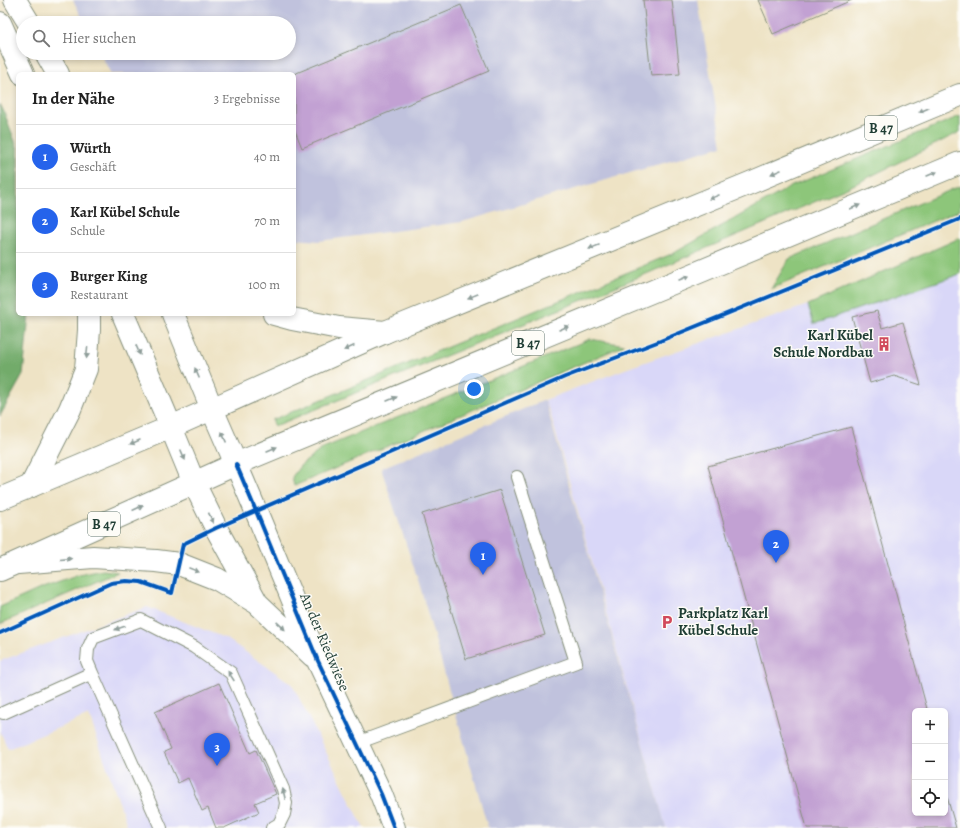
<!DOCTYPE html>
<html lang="de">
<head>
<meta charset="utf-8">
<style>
  :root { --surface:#fff; --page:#f6f6f6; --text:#222; --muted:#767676; --line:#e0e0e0; --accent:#2563eb }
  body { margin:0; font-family:Alegreya,serif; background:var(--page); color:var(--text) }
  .controls { position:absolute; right:12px; bottom:12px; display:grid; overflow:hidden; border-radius:6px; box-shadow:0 2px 6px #0003 }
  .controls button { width:36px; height:36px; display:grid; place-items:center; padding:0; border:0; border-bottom:1px solid var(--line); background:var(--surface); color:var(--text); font:20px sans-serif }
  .you { position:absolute; left:474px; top:389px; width:14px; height:14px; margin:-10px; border:3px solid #fff; border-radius:50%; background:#1a73e8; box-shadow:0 0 0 6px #1a73e833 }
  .badge { display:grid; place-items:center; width:26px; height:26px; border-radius:50%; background:var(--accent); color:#fff; font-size:13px; font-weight:700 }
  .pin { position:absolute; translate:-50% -33px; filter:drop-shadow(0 1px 2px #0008) }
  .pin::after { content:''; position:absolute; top:21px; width:14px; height:12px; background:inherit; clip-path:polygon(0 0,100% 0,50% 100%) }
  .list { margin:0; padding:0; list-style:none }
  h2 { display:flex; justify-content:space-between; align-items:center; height:52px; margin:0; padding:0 16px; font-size:17px }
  h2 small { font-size:13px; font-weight:400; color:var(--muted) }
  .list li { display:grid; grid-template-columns:26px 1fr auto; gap:12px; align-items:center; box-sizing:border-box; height:64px; padding:0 16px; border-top:1px solid var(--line) }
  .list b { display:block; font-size:15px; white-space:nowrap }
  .list p { margin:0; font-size:13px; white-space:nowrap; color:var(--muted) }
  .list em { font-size:13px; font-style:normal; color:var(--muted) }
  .icon { flex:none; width:22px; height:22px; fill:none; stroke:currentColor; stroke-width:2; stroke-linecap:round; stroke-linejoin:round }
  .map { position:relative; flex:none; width:960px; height:828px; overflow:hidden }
  .search { position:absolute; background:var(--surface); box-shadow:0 2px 6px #0003; left:16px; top:16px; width:280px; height:44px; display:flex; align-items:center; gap:10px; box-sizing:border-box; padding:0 14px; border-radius:22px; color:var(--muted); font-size:15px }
  .panel { position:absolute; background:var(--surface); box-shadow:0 2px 6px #0003; left:16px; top:72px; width:280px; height:244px; border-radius:6px }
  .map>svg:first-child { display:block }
  .built { fill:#d9d7f8; fill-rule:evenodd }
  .industrial { fill:#c0c2dd }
  .green { fill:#8dc67a; stroke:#568257 }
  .forest { fill:#72ab6a; stroke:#48744f }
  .building { fill:#c2a1d3 }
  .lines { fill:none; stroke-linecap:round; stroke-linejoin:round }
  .lane-casing { stroke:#86907c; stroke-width:14 }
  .street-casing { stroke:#86907c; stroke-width:24 }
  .primary-casing { stroke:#86907c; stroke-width:24 }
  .highway-casing { stroke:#86907c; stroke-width:24 }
  .lane { stroke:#fff; stroke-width:12 }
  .street { stroke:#fff; stroke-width:22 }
  .primary { stroke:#fff; stroke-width:22 }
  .highway { stroke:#fff; stroke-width:22 }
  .cycleway-casing { stroke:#fdfcf7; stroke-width:6 }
  .cycleway { stroke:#0057b8; stroke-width:4 }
  .oneway { fill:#8f9e9a }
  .labels { text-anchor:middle; stroke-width:3; stroke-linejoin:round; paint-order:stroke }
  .shield { fill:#fdfcf7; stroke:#62766e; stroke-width:1 }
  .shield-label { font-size:14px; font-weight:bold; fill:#1f3d34 }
  .poi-label { font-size:15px; font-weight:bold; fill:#1f3d34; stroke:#fdfcf7; text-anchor:end }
  .street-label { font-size:15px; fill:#1f3d34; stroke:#fdfcf7 }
</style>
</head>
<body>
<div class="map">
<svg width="960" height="828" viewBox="0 0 960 828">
  <rect width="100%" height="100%" fill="#fdfcf7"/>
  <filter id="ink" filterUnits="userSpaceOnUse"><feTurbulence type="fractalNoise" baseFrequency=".025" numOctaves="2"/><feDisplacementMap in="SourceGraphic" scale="8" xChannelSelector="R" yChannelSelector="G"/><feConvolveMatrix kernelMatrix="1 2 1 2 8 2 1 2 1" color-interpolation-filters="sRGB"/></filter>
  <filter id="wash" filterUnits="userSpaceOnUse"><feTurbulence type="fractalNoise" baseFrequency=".012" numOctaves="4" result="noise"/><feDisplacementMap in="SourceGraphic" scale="16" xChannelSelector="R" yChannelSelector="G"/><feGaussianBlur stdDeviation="0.9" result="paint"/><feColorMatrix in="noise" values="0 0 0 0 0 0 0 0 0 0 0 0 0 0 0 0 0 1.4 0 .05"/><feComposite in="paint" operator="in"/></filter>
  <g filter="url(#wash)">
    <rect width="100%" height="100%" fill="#eee3c5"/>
    <path class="built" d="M 960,238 L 960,828 L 666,828 L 551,416 L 545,400 L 628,368 L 808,305 ZM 915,711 L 945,711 L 945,813 L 915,813 Z
      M 147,607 L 227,639 L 292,684 L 364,828 L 128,828 L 89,715 L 8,749 L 0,731 L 0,661 Z"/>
    <path class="industrial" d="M 73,0 L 698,0 L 722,146 L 462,222 L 319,241 L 294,239 L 294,74 L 111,74 L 100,53 L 289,53 L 289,23 L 85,23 Z
      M 545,400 L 666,828 L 488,828 L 420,586 L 381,468 Z"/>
    <path class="green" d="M 960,116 L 960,132 L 847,188 L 651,272 L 275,426 L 272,420 L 674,253 L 792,186 Z
      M 960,186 L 960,210 L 771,289 L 789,259 Z
      M 960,238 L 960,274 L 814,324 L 808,305 Z
      M 590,339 L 625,345 L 294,486 L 292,477 L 300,466 L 323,448 Z
      M 103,570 L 118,572 L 0,624 L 0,607 L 40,589 L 79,575 Z"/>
    <path class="forest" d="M 0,104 L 4,112 L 18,149 L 18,314 L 29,314 L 23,375 L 0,416 Z"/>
    <g id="blocks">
      <path class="building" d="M 643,0 L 672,0 L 680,74 L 651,76 Z
        M 758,0 L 852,0 L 773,34 Z
        M 461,5 L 489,71 L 302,148 L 294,128 L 294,74 Z
        M 877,311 L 882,328 L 903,322 L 921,385 L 894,376 L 870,383 L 852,317 Z
        M 851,427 L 927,709 L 923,710 L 924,711 L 915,711 L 915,813 L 945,813 L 945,790 L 956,828 L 807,828 L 708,466 Z
        M 500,490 L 545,635 L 466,659 L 422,514 Z
        M 219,683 L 250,753 L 256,750 L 276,794 L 255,803 L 259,812 L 224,828 L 216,828 L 208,808 L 202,811 L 188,778 L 178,783 L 164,752 L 171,749 L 155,712 Z"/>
    </g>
  </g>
  <g filter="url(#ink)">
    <use href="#blocks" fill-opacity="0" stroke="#86907c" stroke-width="1"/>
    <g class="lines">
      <defs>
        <path id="lane" d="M 92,673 L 87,661 L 88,649 L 93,638 L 141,620 L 194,647 L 231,673 L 283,789 L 286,803 L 284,814 L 279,824 L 272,828
          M 3,713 L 92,673 L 161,828
          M 357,743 L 576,662 L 517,477"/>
        <path id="street" d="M 236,464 L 256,511 L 318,661 L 381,794 L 394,828
          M 194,483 L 216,528 L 257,603 L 313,656
          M 18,563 L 93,557 L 156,561 L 179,564 L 217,579 L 257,603"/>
        <path id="primary" d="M 212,409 L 236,464
          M 171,427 L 194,483
          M 0,499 L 31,486 L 171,427 L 385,332 L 750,183 L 960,95
          M 0,570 L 236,464 L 675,282 L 960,163"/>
        <path id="highway" d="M 15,0 L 29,23
          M 0,23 L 23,74
          M 46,53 L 58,74
          M 123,314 L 171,427
          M 173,314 L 212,409
          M 274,314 L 292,319 L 339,328 L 385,332
          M 31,486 L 70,409 L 86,369 L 89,330 L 89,314"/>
      </defs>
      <use href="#lane" class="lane-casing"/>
      <use href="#street" class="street-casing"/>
      <use href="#primary" class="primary-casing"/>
      <use href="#highway" class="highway-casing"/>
      <use href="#lane" class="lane"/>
      <use href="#street" class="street"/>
      <use href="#primary" class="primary"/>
      <use href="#highway" class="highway"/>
      <defs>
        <path id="cycleway" d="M 236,464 L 256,511 L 318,661 L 381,794 L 394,828
          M 0,633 L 111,583 L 126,581 L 141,582 L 172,593 L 183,544 L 216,528 L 565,377 L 660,341 L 960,219"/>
      </defs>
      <use href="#cycleway" class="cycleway-casing"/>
      <use href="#cycleway" class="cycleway"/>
    </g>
    <defs><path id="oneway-solid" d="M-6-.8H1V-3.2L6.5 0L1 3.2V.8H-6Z"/></defs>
    <g class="oneway">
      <use href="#oneway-solid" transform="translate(924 110) rotate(157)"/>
      <use href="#oneway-solid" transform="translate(776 172) rotate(157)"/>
      <use href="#oneway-solid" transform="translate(932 174) rotate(-23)"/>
      <use href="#oneway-solid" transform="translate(714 197) rotate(158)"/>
      <use href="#oneway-solid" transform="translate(855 207) rotate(-23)"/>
      <use href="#oneway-solid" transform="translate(594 247) rotate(158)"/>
      <use href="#oneway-solid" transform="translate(684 278) rotate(-23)"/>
      <use href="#oneway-solid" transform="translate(473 296) rotate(158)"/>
      <use href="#oneway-solid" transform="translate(564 328) rotate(-23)"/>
      <use href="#oneway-solid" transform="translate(349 348) rotate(156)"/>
      <use href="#oneway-solid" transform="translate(138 350) rotate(67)"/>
      <use href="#oneway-solid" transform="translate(87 353) rotate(95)"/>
      <use href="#oneway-solid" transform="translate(197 373) rotate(-113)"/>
      <use href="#oneway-solid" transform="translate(392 399) rotate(-23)"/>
      <use href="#oneway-solid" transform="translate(224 437) rotate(-113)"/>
      <use href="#oneway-solid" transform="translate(135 442) rotate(157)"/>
      <use href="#oneway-solid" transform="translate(272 449) rotate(-23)"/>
      <use href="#oneway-solid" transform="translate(183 455) rotate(67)"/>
      <use href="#oneway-solid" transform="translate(138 508) rotate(-24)"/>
      <use href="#oneway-solid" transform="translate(211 518) rotate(65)"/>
      <use href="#oneway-solid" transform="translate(66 559) rotate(-5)"/>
      <use href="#oneway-solid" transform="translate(194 570) rotate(22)"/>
      <use href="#oneway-solid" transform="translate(281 626) rotate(43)"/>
      <use href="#oneway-solid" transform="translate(120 628) rotate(160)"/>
      <use href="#oneway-solid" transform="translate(231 676) rotate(-123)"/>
      <use href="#oneway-solid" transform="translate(284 794) rotate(-103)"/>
    </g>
  </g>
  <defs>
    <symbol id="building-bare" viewBox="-9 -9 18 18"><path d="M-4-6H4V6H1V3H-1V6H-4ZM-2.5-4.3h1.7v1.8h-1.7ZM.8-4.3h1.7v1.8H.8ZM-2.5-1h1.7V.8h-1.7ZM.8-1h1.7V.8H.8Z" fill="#d1495b" stroke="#fdfcf7" stroke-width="2.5" paint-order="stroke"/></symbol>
    <symbol id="parking-bare" viewBox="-9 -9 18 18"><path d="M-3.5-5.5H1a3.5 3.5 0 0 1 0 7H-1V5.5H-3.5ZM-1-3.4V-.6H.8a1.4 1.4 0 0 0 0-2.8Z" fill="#d1495b" stroke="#fdfcf7" stroke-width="2.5" paint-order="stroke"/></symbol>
  </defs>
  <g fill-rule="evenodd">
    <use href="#building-bare" x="874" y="334" width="20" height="20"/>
    <use href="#parking-bare" x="657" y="612" width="20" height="20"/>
  </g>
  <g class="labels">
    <g class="shield">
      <rect x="865" y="116" width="32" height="24" rx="3"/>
      <rect x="512" y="331" width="32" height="24" rx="3"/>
      <rect x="88" y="512" width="32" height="24" rx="3"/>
    </g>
    <g class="shield-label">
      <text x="881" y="133">B 47</text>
      <text x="528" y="348">B 47</text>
      <text x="104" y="529">B 47</text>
    </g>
    <g class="poi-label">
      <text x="873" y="340">Karl Kübel<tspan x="873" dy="17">Schule Nordbau</tspan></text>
      <text x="678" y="618" text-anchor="start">Parkplatz Karl<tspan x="678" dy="17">Kübel Schule</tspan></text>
    </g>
    <g class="street-label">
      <text transform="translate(325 642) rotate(67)" y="5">An der Riedwiese</text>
    </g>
  </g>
</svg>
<div class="controls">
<button>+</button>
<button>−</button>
<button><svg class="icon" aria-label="locate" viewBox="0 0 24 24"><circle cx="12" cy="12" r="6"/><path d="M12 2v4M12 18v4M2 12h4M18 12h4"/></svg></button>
</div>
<div class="you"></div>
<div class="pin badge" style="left:483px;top:575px">1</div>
<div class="pin badge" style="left:776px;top:563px">2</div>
<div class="pin badge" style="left:217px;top:766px">3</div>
<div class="search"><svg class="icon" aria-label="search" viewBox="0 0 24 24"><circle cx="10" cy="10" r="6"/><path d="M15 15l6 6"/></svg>Hier suchen</div>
<section class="panel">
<h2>In der Nähe<small>3 Ergebnisse</small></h2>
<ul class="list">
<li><span class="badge">1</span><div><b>Würth</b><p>Geschäft</p></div><em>40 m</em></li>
<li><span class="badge">2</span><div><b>Karl Kübel Schule</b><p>Schule</p></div><em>70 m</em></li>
<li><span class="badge">3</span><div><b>Burger King</b><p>Restaurant</p></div><em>100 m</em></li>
</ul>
</section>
</div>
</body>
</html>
